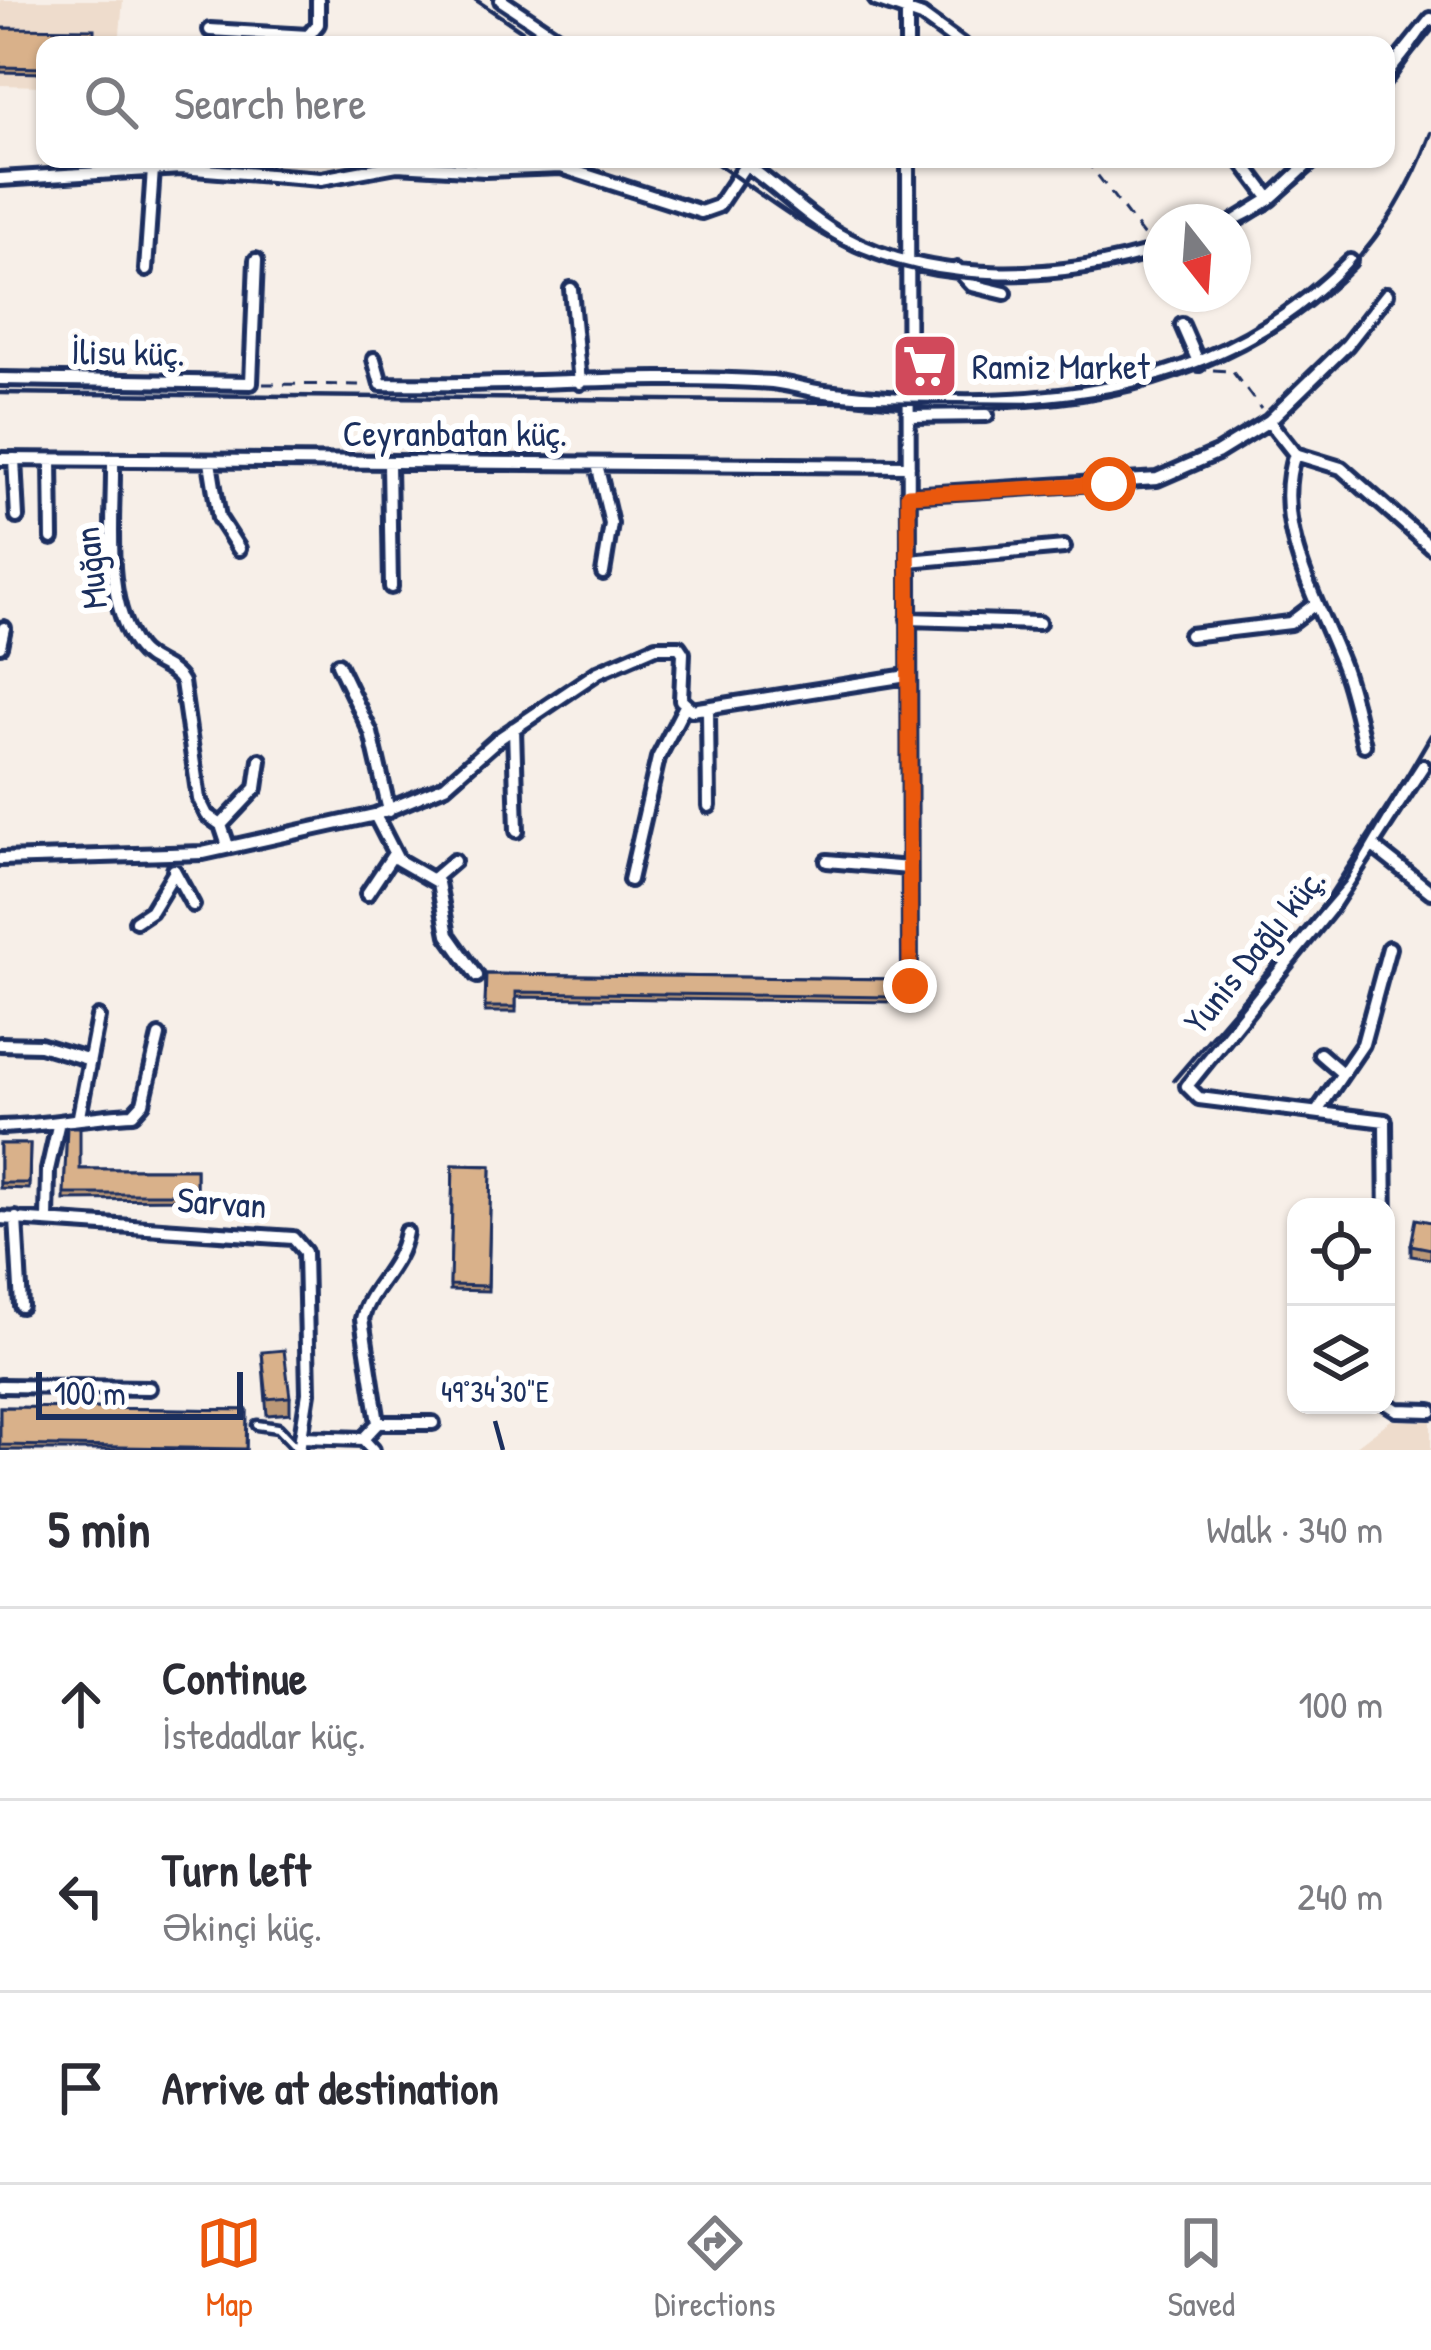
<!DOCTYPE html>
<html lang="en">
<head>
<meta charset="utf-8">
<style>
  :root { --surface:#fff; --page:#f7f7f7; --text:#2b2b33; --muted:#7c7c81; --line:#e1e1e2; --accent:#ea580c }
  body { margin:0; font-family:"Patrick Hand",sans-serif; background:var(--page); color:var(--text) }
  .controls { position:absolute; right:36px; bottom:36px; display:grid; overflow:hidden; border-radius:24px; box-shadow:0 3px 9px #0004 }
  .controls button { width:108px; height:108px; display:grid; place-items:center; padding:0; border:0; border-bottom:3px solid var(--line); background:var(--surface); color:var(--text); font:60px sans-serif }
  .compass { position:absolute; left:1143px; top:204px; width:108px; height:108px; border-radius:50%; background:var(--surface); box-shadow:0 3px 9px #0004; rotate:163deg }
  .scale { position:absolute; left:36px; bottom:30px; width:207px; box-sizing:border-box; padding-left:12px; border:6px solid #1b2f5e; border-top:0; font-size:33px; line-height:42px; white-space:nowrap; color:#1b2f5e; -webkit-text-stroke:9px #fff; paint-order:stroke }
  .stop { position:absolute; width:36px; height:36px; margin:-27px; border:9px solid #ea580c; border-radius:50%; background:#fff }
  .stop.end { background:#ea580c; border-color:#fff; box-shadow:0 3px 12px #0008 }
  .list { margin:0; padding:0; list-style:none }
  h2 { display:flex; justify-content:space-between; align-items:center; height:156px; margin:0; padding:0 48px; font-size:51px }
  h2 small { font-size:39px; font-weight:400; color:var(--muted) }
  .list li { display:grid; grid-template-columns:78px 1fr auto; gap:36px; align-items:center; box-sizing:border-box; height:192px; padding:0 48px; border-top:3px solid var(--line) }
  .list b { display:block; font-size:45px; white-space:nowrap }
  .list p { margin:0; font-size:39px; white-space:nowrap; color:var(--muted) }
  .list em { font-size:39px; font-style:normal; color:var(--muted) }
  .icon { flex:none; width:66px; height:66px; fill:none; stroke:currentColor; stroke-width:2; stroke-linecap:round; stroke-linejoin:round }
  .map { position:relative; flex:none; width:1431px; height:1450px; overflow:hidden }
  .search { position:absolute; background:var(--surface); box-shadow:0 3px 9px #0004; left:36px; right:36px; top:36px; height:132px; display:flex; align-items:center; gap:30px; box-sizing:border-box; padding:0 42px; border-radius:24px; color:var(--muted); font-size:45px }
  .sheet { height:732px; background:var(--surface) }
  nav { display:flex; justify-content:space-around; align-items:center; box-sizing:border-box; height:168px; border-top:3px solid var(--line); background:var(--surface); font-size:33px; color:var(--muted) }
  nav a { display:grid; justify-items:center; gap:6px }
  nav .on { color:var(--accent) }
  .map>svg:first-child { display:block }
  .built { fill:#eedccc }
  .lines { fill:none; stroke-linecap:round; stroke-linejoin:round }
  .lane-casing { stroke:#1b2f5e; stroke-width:15 }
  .street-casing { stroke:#1b2f5e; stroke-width:20 }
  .path { stroke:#1b2f5e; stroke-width:3; stroke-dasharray:12 9; stroke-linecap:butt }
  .lane { stroke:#fff; stroke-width:6 }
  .street { stroke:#fff; stroke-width:10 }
  .rail { stroke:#1b2f5e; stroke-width:4.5 }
  .wall { fill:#bb9877; stroke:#1b2f5e; stroke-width:3 }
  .building { fill:#d9b18a; stroke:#1b2f5e; stroke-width:3 }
  .route { stroke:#ea580c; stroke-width:15 }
  .ticks { fill:none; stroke:#1b2f5e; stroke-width:4.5 }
  .labels { text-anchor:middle; stroke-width:12; stroke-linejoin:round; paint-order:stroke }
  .street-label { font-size:36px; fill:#1b2f5e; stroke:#fff }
  .poi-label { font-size:36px; fill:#1b2f5e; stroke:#fff; text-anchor:start }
  .ticks-label { font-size:30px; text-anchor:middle; fill:#1b2f5e; stroke:#fff; stroke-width:12; stroke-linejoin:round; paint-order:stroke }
</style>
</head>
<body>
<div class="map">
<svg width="1431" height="1450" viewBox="0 0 1431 1450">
  <rect width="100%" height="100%" fill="#f7efe8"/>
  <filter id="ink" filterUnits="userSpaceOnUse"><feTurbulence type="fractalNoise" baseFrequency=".00833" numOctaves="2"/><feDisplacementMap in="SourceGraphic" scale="24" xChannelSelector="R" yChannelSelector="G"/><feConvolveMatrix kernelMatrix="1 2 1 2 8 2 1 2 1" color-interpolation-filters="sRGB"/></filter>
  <g filter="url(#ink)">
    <path class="built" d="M 0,0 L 123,0 L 119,45 L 45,45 L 45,86 L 0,85 Z
      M 1391,1420 L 1431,1421 L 1431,1450 L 1351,1450 Z"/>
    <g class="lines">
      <defs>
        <path id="lane" d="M 257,1425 L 278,1428 L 296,1447"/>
        <path id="street" d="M 501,0 L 568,45
          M 876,0 L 922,16 L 962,45
          M 907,0 L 907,45
          M 210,30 L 308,36 L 318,24 L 318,0
          M 1386,75 L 1431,19
          M 738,159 C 774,183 805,216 843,237 C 935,287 1064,280 1161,249
          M 908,159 L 910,986
          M 1240,159 L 1270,199
          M 0,179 L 181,168 L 321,179 L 397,165 L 485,170 L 561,167 L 701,212 L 718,206 L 746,164
          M 1233,222 L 1270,199 L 1313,159
          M 957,269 L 972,285 L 1005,293
          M 146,270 L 153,169
          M 571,289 L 580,383
          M 1182,325 L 1199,364
          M 374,359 L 381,384 C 510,387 642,373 772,382 C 790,384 807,390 825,392 C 1017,415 1208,404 1350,261
          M 0,379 L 251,383 L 256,260
          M 909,416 L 987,415
          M 1269,421 L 1347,345 L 1387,294
          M 1295,454 C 1271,522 1316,598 1341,662 C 1352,689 1357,717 1364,745
          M 0,459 L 909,466
          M 14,459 L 17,517
          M 51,460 L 52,538
          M 113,461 C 114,518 102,600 138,648 C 150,664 171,664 182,682 L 199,799 L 207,815 L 221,825 L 228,846
          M 210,462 L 219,518 L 239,549
          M 389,463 L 391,587
          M 597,464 L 611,524 L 603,573
          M 909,495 L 1157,479 L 1217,453 L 1269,421 L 1295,454 L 1341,468 L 1431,547
          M 909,561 L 1064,547
          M 908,619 L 1039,623
          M 1190,635 L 1290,623 L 1315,604
          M 0,646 L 4,628
          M 338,664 L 371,733 L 389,811
          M 708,709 L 709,806
          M 514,728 L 517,831
          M 375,815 L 398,860 L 438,883 L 448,935 L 477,976
          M 221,825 L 256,788 L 260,760
          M 1374,847 L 1431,892
          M 0,859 L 203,853 L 375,815 L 445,786 L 497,740 L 598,672 L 656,647 L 679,647 L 683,653 L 681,700 L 692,710 L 907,676
          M 827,861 L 909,868
          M 174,870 L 193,905
          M 433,879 L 454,861
          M 630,880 L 658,758 L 685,706
          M 367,894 L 393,855
          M 136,921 L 151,911 L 174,873
          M 0,1044 L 40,1045 L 87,1059
          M 1320,1054 L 1342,1073
          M 1318,1110 L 1363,1044 L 1389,948
          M 79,1116 L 98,1017
          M 0,1127 C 46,1126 87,1116 133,1114 L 143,1103 L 159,1036
          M 0,1218 L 293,1238 L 305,1252 L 308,1393 L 299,1450
          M 16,1218 L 21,1306
          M 47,1220 L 48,1170 L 58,1126
          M 1386,1233 L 1385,1121 L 1199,1098 L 1187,1086 L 1330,909 L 1423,766
          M 0,1386 L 149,1388
          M 1386,1403 L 1397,1410 L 1431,1411
          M 378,1423 L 433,1423
          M 301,1437 L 363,1439
          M 373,1450 L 363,1439 L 378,1423 L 362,1319 C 369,1288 399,1270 406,1232"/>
      </defs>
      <use href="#lane" class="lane-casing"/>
      <use href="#street" class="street-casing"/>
      <path class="path" d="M 1085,159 L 1147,240
        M 1213,370 L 1232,371 L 1261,409
        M 263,384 L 367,385"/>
      <use href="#lane" class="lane"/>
      <use href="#street" class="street"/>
      <path class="rail" d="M 476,0 L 543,45
        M 1386,92 L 1431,27
        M 710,159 C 753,188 796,223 843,245 C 939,291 1061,288 1161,255
        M 1233,228 L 1268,210 L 1327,159
        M 0,393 L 1025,404 C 1209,392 1365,313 1431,133
        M 1174,1080 L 1345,881 L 1431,735"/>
    </g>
    <path class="wall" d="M 0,28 L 45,45 L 45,73 L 0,72 Z
      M 486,974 L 893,979 L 893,1002 L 516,997 L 516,1012 L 485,1012 Z
      M 67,1127 L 80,1169 L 196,1169 L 196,1199 L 64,1200 Z
      M 0,1144 L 30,1144 L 29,1189 L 0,1188 Z
      M 453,1165 L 491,1166 L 488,1291 L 450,1290 Z
      M 1431,1222 L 1431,1259 L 1411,1256 L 1411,1245 Z
      M 262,1352 L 290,1397 L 290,1413 L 267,1415 Z
      M 0,1407 L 247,1410 L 246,1450 L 0,1450 Z"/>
    <path class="building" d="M 0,28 L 94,29 L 94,45 L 45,45 L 45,68 L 0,67 Z
      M 486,974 L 893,979 L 893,997 L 516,992 L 516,1007 L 485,1007 Z
      M 67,1127 L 80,1127 L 80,1169 L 196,1169 L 196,1194 L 64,1194 Z
      M 0,1144 L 30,1144 L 29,1183 L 0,1183 Z
      M 453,1165 L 491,1166 L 488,1286 L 450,1285 Z
      M 1416,1219 L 1431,1222 L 1431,1249 L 1411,1245 Z
      M 284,1350 L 290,1397 L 267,1399 L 262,1352 Z
      M 0,1407 L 247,1410 L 246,1449 L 0,1445 Z"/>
  </g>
  <g class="lines" filter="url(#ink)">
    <path class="route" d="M 910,986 L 908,495 L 1109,484"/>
  </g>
  <path class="ticks" d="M 495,1421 L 503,1450"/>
  <defs>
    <symbol id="supermarket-square" viewBox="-11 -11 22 22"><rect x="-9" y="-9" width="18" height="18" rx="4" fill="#d1495b" stroke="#fff"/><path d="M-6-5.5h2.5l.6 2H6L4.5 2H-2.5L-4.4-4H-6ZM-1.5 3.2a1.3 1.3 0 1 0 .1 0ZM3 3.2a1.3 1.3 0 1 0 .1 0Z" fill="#fff"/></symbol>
  </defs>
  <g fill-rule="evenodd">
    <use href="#supermarket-square" x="887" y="328" width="76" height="76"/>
  </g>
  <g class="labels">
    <g class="street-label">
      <text transform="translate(128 352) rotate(1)" y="13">İlisu küç.</text>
      <text x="455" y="446">Ceyranbatan küç.</text>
      <text transform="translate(90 568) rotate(-96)" y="13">Muğan</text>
      <text transform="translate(1254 950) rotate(-51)" y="13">Yunis Dağlı küç.</text>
      <text transform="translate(222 1202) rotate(4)" y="13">Sarvan</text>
    </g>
    <g class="poi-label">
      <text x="972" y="379">Ramiz Market</text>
    </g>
  </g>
  <g class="ticks-label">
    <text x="495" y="1402">49°34'30"E</text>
  </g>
</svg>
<div class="controls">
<button><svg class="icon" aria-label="locate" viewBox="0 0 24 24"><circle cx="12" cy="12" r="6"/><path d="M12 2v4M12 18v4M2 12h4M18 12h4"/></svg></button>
<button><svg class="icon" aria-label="layers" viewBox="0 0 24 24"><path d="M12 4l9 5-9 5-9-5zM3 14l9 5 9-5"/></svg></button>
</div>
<svg class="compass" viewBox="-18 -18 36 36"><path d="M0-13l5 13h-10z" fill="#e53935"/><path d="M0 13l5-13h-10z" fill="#7c7c81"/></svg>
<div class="scale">100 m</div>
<div class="stop" style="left:1109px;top:484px"></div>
<div class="stop end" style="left:910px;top:986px"></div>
<div class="search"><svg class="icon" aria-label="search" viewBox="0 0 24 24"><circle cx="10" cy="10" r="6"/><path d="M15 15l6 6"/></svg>Search here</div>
</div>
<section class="sheet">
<h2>5 min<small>Walk · 340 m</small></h2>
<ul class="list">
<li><svg class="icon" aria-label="ahead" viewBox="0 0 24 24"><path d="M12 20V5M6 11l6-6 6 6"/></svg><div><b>Continue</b><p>İstedadlar küç.</p></div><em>100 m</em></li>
<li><svg class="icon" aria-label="left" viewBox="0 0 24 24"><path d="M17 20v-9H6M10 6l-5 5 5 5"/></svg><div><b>Turn left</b><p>Əkinçi küç.</p></div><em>240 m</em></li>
<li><svg class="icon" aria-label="arrive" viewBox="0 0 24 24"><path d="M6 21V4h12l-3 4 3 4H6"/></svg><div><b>Arrive at destination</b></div></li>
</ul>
</section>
<nav>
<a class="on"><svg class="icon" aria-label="map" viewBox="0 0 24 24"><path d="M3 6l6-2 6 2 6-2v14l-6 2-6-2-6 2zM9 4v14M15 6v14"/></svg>Map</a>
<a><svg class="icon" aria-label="directions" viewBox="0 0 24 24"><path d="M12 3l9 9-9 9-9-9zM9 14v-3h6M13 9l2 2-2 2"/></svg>Directions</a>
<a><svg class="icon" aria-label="saved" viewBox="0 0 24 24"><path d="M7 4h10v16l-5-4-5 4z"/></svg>Saved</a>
</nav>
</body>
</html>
